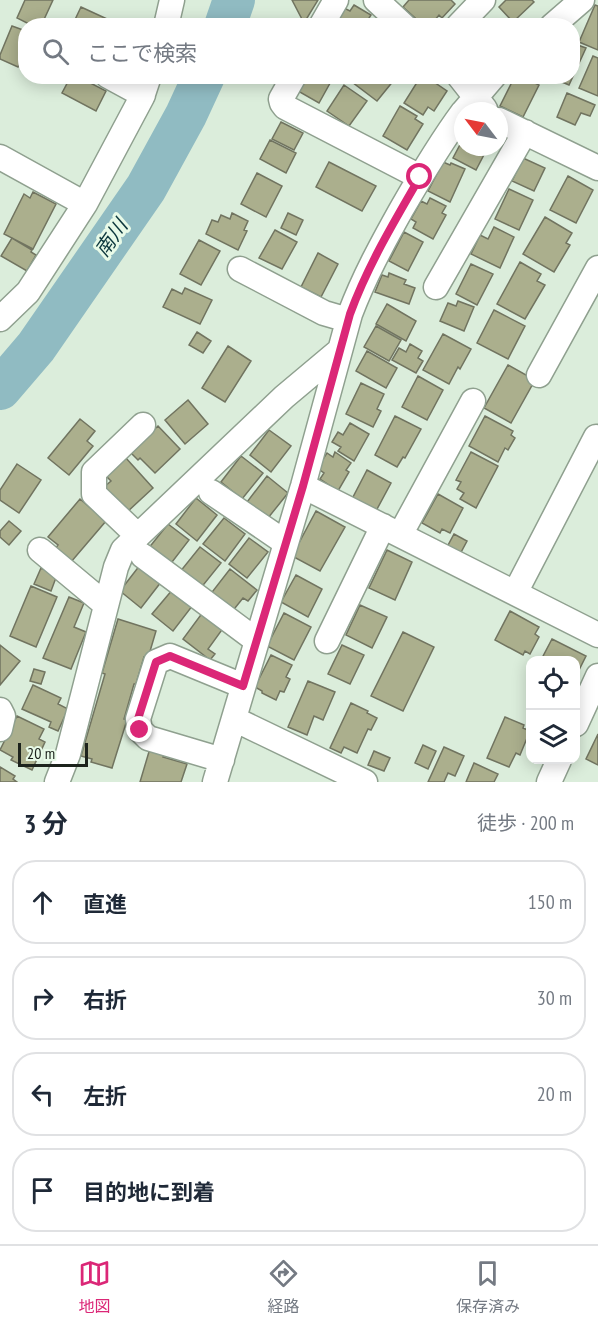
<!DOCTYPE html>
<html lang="ja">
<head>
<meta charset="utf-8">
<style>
  :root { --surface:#fff; --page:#f6f6f7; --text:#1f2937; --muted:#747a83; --line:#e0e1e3; --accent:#db2777 }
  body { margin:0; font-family:"PT Sans Narrow","Noto Sans JP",sans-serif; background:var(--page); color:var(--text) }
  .controls { position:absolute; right:18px; bottom:18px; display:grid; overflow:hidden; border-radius:12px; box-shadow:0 3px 15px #0003 }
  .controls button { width:54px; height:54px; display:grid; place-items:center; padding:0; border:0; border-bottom:2px solid var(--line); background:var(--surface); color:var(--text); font:30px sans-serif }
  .compass { position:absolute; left:454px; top:102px; width:54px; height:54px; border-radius:50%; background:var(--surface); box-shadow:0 3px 15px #0003; rotate:302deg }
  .scale { position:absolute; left:18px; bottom:15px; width:70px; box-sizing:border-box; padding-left:6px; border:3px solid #1d231d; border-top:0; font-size:16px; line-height:21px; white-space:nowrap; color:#1d231d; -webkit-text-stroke:4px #e8fae8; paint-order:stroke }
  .stop { position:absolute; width:18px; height:18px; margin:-14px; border:4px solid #db2777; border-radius:50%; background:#fff }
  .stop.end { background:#db2777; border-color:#fff; box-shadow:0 2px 6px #0008 }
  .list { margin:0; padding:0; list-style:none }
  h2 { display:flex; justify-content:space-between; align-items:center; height:78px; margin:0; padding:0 24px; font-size:26px }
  h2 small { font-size:20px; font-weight:400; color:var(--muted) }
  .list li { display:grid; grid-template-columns:39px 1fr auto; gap:18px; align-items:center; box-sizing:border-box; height:84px; margin:0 12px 12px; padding:0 12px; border:2px solid var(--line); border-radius:24px }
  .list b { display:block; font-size:22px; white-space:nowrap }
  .list em { font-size:20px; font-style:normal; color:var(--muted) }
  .icon { flex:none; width:33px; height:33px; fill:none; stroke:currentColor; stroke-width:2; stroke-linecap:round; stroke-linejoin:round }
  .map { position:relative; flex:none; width:598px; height:782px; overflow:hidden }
  .search { position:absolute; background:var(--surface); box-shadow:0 3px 15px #0003; left:18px; right:18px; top:18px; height:66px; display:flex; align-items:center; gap:15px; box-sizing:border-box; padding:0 21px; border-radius:24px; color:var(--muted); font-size:22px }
  .sheet { height:462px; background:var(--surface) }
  nav { display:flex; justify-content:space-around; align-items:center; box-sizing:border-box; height:84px; border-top:2px solid var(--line); background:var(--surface); font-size:16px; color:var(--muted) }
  nav a { display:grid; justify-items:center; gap:3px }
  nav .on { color:var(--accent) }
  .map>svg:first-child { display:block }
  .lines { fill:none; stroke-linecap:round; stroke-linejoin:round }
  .river { stroke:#90bbc2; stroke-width:42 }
  .building { fill:#abaf8d; stroke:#717460; stroke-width:1.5 }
  .minor-casing { stroke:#8fa08f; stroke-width:27 }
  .minor { stroke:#fff; stroke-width:24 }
  .route { stroke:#db2777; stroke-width:8 }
  .labels { text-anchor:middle; stroke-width:6; stroke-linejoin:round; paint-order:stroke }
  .water-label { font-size:20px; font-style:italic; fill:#0c373d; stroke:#e8fae8 }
</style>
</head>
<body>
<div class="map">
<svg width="598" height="782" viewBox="0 0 598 782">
  <rect width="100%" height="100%" fill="#dbeddb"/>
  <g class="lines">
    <path class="river" d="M 225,26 L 234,0
      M 0,389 L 36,347 L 146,188 L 186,115 L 204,76"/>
  </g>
  <path class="building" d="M 25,0 L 53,0 L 41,26 L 33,26 L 17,18 Z
    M 292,0 L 318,0 L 304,23 Z
    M 409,0 L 451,0 L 455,4 L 442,18 L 439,15 L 430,26 L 424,26 L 403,7 Z
    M 506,0 L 532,0 L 534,2 L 513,22 L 499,7 Z
    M 354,5 L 371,15 L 364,26 L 334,26 L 344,8 L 350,11 Z
    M 595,5 L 598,6 L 598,50 L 579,42 Z
    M 81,7 L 118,24 L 118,26 L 72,26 Z
    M 12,26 L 26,31 L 26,49 L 18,67 L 0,59 L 0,55 Z
    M 572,43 L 586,48 L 569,85 L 550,77 L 572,76 Z
    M 593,56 L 598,58 L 598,96 L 579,88 Z
    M 74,76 L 77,76 L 106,91 L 96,111 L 62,93 L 70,78 L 72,80 Z
    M 306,76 L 334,76 L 319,103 L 298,91 Z
    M 356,76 L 389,76 L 394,80 L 377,101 L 352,82 Z
    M 421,76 L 425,76 L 447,91 L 434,111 L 428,107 L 423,115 L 404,103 Z
    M 515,76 L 521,76 L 539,85 L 523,117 L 500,106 Z
    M 344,85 L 367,101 L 349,126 L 327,111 Z
    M 567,93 L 595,105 L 590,116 L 581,113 L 575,125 L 557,117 Z
    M 400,106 L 417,116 L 415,119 L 423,124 L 407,150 L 383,136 Z
    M 281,122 L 303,133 L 294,150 L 272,139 Z
    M 463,139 L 463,147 L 488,147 L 476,170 L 453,158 Z
    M 270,140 L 296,153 L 286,173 L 260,159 Z
    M 523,158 L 545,168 L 534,191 L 512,181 Z
    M 329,162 L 376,186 L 362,211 L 316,187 Z
    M 443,162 L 450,165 L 451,163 L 465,169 L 450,202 L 428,191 Z
    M 257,173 L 282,186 L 266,217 L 241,204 Z
    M 568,176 L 593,190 L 576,223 L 550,210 Z
    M 509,189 L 533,200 L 519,230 L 495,219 Z
    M 33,192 L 56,204 L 33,249 L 4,234 L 24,194 L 30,198 Z
    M 430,198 L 446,206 L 442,213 L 446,215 L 433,239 L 413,228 L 416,222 L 411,219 L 421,201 L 427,204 Z
    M 232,213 L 248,221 L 244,230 L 247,231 L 238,250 L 206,234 L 212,220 L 218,222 L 221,215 L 230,219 Z
    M 288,213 L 303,220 L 296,235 L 281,228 Z
    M 545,217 L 572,233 L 566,243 L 570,245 L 554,272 L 523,254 Z
    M 494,227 L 514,237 L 500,268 L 471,254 L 480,235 L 488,239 Z
    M 275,230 L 297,242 L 282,269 L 259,258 Z
    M 404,232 L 423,242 L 408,271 L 389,261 Z
    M 12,238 L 32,250 L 31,252 L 36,255 L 27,271 L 1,256 Z
    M 199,240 L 220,251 L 201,285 L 180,274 Z
    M 318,253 L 338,264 L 321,297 L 301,287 Z
    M 520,262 L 541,274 L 537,281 L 545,285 L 525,319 L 497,304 Z
    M 471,264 L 493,274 L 477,305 L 456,294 Z
    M 389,273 L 406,280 L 404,284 L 415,288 L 409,304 L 375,292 L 382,275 L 388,277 Z
    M 185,288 L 212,300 L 200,324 L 163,307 L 172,289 L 182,294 Z
    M 458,301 L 474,307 L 464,331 L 440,321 L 448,303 L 456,306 Z
    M 387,304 L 416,321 L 406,341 L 376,324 Z
    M 494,310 L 525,326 L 508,359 L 477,343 Z
    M 376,326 L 401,340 L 389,361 L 364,347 Z
    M 197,332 L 211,341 L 203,353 L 189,345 Z
    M 443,334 L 471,349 L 460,369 L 458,367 L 449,384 L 423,370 Z
    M 410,344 L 422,351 L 418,358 L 423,361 L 416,373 L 392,360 L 399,348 L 406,352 Z
    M 228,346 L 251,361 L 225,402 L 202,388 Z
    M 367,351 L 397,368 L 386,388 L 356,371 Z
    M 508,365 L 535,380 L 511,423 L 484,408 Z
    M 418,376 L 443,390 L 427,420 L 402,407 Z
    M 361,383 L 384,394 L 377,409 L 381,411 L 373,427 L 346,414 Z
    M 188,400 L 208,424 L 185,444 L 165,420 Z
    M 395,416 L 421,429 L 405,458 L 403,457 L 397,467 L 375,455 Z
    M 485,416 L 513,431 L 511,435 L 515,438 L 508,450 L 505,448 L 498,462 L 469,446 Z
    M 80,419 L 95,431 L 87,441 L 93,446 L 69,475 L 48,458 Z
    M 350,423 L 369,434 L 354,461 L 338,451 L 341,447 L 332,442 L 338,432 L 343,435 Z
    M 158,426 L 180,449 L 155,473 L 140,458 L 138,460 L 130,452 Z
    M 269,430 L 291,446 L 271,472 L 250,455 Z
    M 335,452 L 351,463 L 346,470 L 349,472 L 338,491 L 320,479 L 324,473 L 317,468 L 327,453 L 333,457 Z
    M 471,452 L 498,466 L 476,508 L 460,499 L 464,493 L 457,489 L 461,482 L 456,480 Z
    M 241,456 L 263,473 L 242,499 L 221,482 Z
    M 125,457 L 153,488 L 126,513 L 103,488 L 111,481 L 105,475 Z
    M 17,464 L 41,480 L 19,513 L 0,500 L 0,490 Z
    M 367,470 L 391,483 L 376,511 L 352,499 Z
    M 267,476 L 288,493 L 268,518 L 247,502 Z
    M 438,494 L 463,508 L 450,533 L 442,529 L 440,533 L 422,523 Z
    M 196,498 L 217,515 L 197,541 L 176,524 Z
    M 80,499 L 106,521 L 71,562 L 55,549 L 58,545 L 48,537 Z
    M 316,511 L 345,527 L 320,571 L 292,556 Z
    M 224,518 L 245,534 L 225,561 L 203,544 Z
    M 9,521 L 21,531 L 9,545 L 0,537 L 0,531 Z
    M 168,524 L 189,540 L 169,566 L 148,549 Z
    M 454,534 L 467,541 L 459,556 L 446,549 Z
    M 249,538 L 268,552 L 247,578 L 229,564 Z
    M 200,547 L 221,563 L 200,589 L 179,573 Z
    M 387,550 L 412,562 L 395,600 L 369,588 Z
    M 140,565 L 161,582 L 141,608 L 120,591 Z
    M 41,568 L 57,575 L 51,591 L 34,584 Z
    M 230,569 L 257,590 L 248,601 L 243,598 L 231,613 L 209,596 Z
    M 296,575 L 322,589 L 308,617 L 281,602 Z
    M 31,586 L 57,597 L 36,647 L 10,636 Z
    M 173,589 L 193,605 L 173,631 L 152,614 Z
    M 69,597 L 84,603 L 74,627 L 86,632 L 71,669 L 43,658 Z
    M 360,605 L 387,617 L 372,648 L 346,635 Z
    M 510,611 L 539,627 L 535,634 L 539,637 L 530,654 L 525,651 L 523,655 L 495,640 Z
    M 203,612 L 224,627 L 208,649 L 215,654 L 210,660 L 183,639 Z
    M 284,613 L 311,627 L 294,660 L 267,646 Z
    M 118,619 L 156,631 L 148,658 L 144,657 L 136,684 L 134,684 L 124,719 L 127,720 L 112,768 L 91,762 L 92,759 L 81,756 L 105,674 L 102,673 Z
    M 403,632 L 434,647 L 403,711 L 371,696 Z
    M 552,639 L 586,656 L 576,676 L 576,660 L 541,660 Z
    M 0,645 L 20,661 L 0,685 Z
    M 342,645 L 364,655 L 350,684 L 328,674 Z
    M 271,655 L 292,665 L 286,677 L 290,679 L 284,692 L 280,691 L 276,700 L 262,693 L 262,691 L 255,687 Z
    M 34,669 L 45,672 L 41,684 L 30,681 Z
    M 308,681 L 335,692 L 323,720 L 314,716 L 307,735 L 288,727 Z
    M 33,685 L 61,698 L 58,704 L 68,709 L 58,731 L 49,727 L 51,722 L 22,709 Z
    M 351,703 L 368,711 L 367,713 L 377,718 L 371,730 L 368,729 L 357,753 L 344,747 L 341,753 L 330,748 Z
    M 17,716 L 44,729 L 39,739 L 45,742 L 32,770 L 11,760 L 13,757 L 0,750 Z
    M 505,717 L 524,725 L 523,728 L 530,731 L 520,755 L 516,753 L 509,767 L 487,758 Z
    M 598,734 L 598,765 L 586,759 Z
    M 151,745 L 166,749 L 163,757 L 187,764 L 181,782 L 140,782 Z
    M 423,745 L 436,751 L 428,769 L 415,763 Z
    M 444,747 L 464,756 L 455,776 L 448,773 L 444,782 L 428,782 Z
    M 374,751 L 390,758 L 384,771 L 368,765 Z
    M 474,763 L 498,774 L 494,782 L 466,782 Z
    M 0,767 L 15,776 L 13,779 L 17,782 L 0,782 Z"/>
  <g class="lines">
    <defs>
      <path id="minor" d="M 376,0 L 404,26
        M 166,26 L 172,0
        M 321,26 L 336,0
        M 458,26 L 483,0
        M 552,26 L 582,0
        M 108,76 L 143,95
        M 294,76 L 281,99 L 282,103 L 285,107 L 420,177
        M 459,76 L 485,109
        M 464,111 L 494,76
        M 499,120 L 598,168
        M 0,157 L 85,204
        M 240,269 L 324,313 L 348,320
        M 436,287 L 525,132
        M 0,319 L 28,292 L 85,204 L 142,97 L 149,76
        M 539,375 L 598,268
        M 303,486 L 598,635
        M 211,492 L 286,543
        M 400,535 L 473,401
        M 138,536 L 94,494 L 94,472 L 143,425
        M 40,550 L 106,605
        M 143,556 L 257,641
        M 515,593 L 596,437
        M 327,641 L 383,526
        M 0,710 L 3,716 L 0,729
        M 234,719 L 365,782
        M 576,724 L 598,676
        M 222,760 L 148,738 L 140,730 L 138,719 L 156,662 L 170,656 L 243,686
        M 57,782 L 68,754 L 116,567 L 123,550 L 284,397 L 340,350
        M 215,782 L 303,486 L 350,314 C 364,277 382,244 401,210 C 420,177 440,143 463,112
        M 549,782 L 559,760"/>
    </defs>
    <use href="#minor" class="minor-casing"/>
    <use href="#minor" class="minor"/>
  </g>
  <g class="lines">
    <path class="route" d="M 140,730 L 138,719 L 156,662 L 170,656 L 243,686 L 303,486 L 350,314 C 368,265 394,222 420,177"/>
  </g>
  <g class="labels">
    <g class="water-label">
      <text transform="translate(111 238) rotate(-55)" y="7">南川</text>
    </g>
  </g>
</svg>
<div class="controls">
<button><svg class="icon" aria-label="locate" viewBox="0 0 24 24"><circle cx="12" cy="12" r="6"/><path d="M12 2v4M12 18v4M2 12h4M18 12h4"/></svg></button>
<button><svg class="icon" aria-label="layers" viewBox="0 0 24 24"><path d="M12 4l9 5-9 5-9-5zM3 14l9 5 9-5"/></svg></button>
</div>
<svg class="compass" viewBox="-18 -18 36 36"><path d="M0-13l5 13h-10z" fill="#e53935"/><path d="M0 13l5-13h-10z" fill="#747a83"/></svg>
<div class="scale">20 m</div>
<div class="stop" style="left:420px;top:177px"></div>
<div class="stop end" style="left:140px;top:730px"></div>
<div class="search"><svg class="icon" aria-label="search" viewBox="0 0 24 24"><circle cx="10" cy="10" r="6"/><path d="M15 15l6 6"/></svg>ここで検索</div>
</div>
<section class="sheet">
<h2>3 分<small>徒歩 · 200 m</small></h2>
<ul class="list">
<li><svg class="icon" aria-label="ahead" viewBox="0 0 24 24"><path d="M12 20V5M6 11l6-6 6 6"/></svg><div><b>直進</b></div><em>150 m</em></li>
<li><svg class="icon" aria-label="right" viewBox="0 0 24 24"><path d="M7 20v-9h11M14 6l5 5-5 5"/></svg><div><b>右折</b></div><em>30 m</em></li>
<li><svg class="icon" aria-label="left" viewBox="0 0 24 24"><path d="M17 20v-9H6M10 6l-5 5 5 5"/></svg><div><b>左折</b></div><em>20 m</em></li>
<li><svg class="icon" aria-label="arrive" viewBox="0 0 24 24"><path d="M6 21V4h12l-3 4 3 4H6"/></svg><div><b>目的地に到着</b></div></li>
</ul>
</section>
<nav>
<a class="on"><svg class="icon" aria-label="map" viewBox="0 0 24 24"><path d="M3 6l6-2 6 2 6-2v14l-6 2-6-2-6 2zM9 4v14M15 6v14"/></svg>地図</a>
<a><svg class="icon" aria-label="directions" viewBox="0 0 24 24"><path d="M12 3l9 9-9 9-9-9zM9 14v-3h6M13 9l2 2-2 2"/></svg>経路</a>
<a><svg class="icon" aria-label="saved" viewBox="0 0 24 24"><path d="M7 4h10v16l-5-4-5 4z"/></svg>保存済み</a>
</nav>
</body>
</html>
